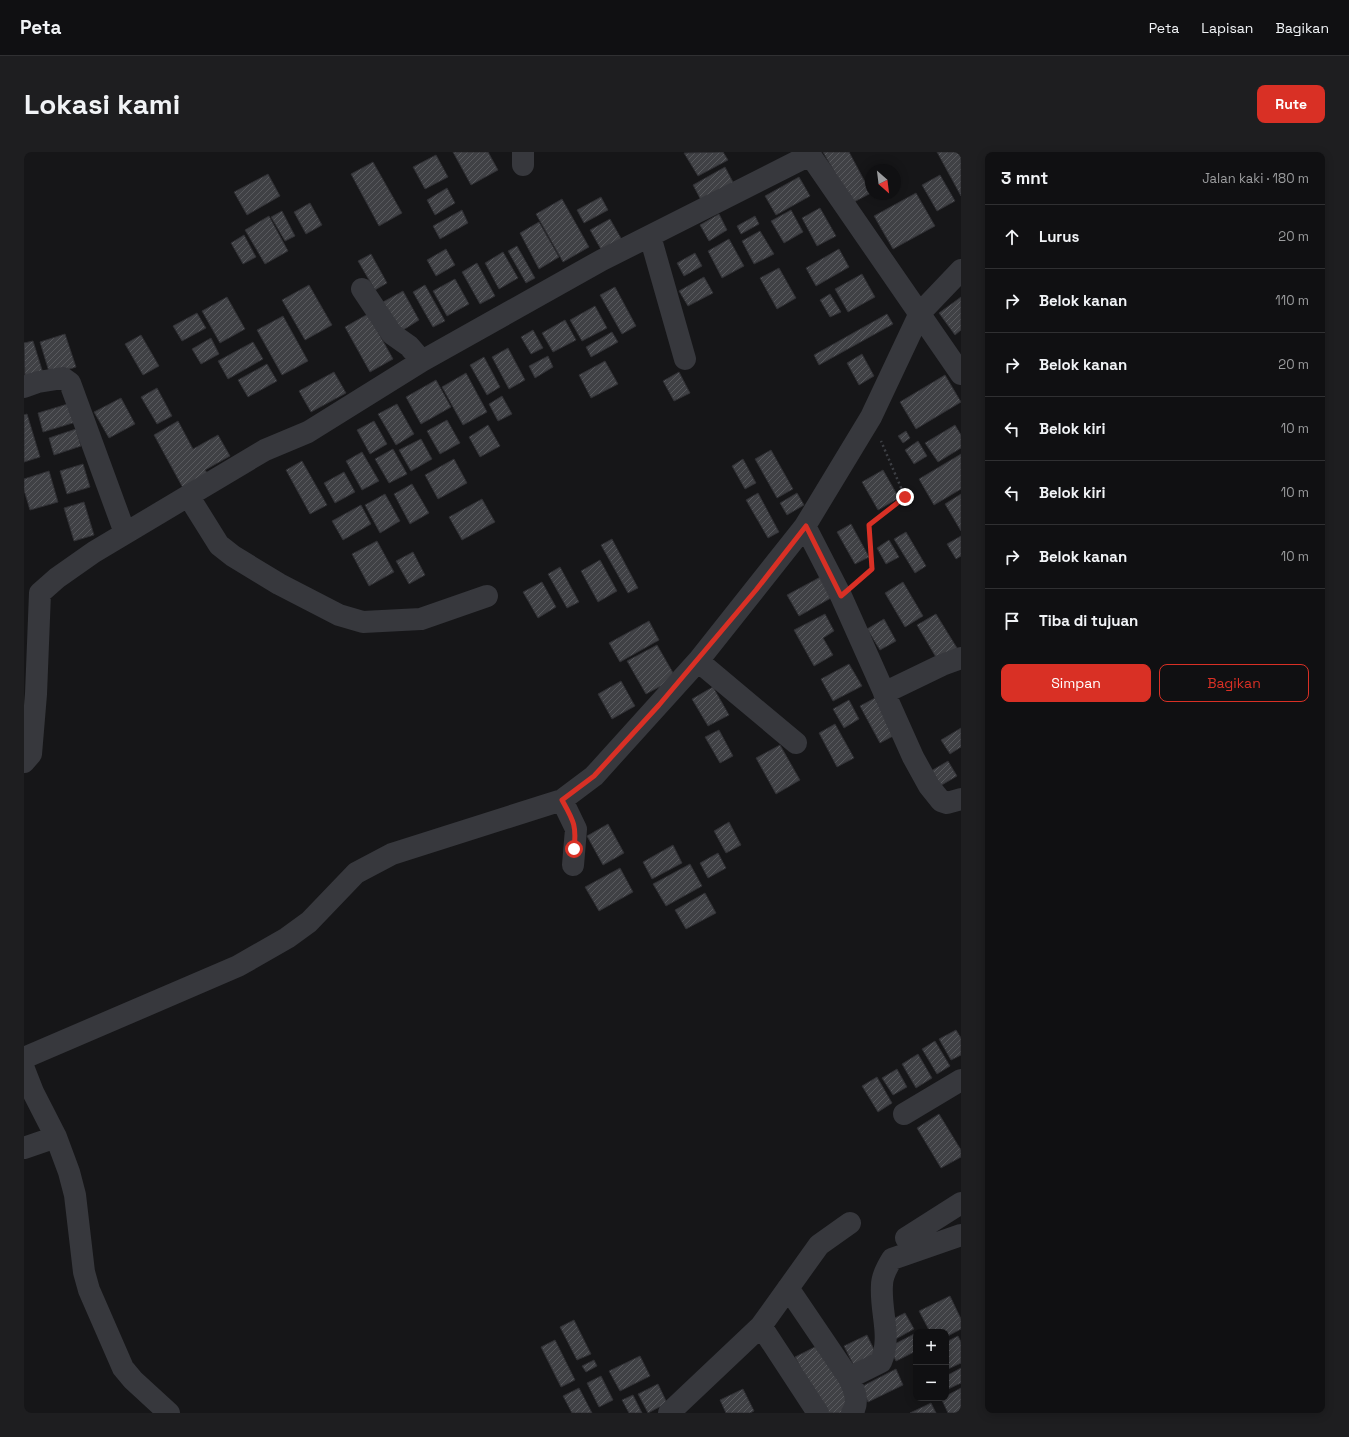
<!DOCTYPE html>
<html lang="id">
<head>
<meta charset="utf-8">
<style>
  :root { --surface:#101012; --page:#1e1e20; --text:#f1f3f6; --muted:#9c9d9f; --line:#303032; --accent:#d93025 }
  body { margin:0; font-family:"Space Grotesk",sans-serif; background:var(--page); color:var(--text) }
  .controls { position:absolute; right:12px; bottom:12px; display:grid; overflow:hidden; border-radius:8px; box-shadow:0 2px 10px #0003 }
  .controls button { width:36px; height:36px; display:grid; place-items:center; padding:0; border:0; border-bottom:1px solid var(--line); background:var(--surface); color:var(--text); font:20px sans-serif }
  .compass { position:absolute; left:841px; top:12px; width:36px; height:36px; border-radius:50%; background:var(--surface); box-shadow:0 2px 10px #0003; rotate:152deg }
  .stop { position:absolute; width:12px; height:12px; margin:-9px; border:3px solid #d93025; border-radius:50%; background:#fff }
  .stop.end { background:#d93025; border-color:#fff; box-shadow:0 1px 4px #0008 }
  .list { margin:0; padding:0; list-style:none }
  h2 { display:flex; justify-content:space-between; align-items:center; height:52px; margin:0; padding:0 16px; font-size:17px }
  h2 small { font-size:13px; font-weight:400; color:var(--muted) }
  .list li { display:grid; grid-template-columns:26px 1fr auto; gap:12px; align-items:center; box-sizing:border-box; height:64px; padding:0 16px; border-top:1px solid var(--line) }
  .list b { display:block; font-size:15px; white-space:nowrap }
  .list em { font-size:13px; font-style:normal; color:var(--muted) }
  .actions { display:flex; gap:8px; padding:12px 16px }
  .actions a { flex:1; padding:9px 0; border:1px solid var(--accent); border-radius:8px; text-align:center; font-size:14px; color:var(--accent) }
  .actions .main { background:var(--accent); color:#fff }
  .icon { flex:none; width:22px; height:22px; fill:none; stroke:currentColor; stroke-width:2; stroke-linecap:round; stroke-linejoin:round }
  .map { position:relative; flex:none; width:937px; height:1261px; overflow:hidden; border-radius:8px }
  header { display:flex; align-items:center; gap:24px; box-sizing:border-box; height:56px; padding:0 20px; background:var(--surface); border-bottom:1px solid var(--line) }
  header strong { font-size:19px }
  nav { display:flex; gap:22px; margin-inline-start:auto; font-size:14px }
  .intro { display:flex; align-items:center; justify-content:space-between; box-sizing:border-box; height:96px; padding:0 24px }
  h1 { margin:0; font-size:28px }
  .button { padding:10px 18px; border-radius:8px; background:var(--accent); color:#fff; font-size:14px; font-weight:700 }
  main { display:flex; gap:24px; padding:0 24px }
  aside { flex:1; background:var(--surface); border-radius:8px; box-shadow:0 2px 10px #0003 }
  .map>svg:first-child { display:block }
  .building { fill:url(#building-hatch); stroke:#303034 }
  .lines { fill:none; stroke-linecap:round; stroke-linejoin:round }
  .path { stroke:#3d3f44; stroke-width:2.5; stroke-dasharray:2 3; stroke-linecap:butt }
  .minor { stroke:#37383d; stroke-width:22 }
  .route { stroke:#d93025; stroke-width:5 }
</style>
</head>
<body>
<header>
<strong>Peta</strong>
<nav><a>Peta</a><a>Lapisan</a><a>Bagikan</a></nav>
</header>
<div class="intro"><h1>Lokasi kami</h1><a class="button">Rute</a></div>
<main>
<div class="map">
<svg width="937" height="1261" viewBox="0 0 937 1261">
  <defs>
    <pattern id="building-hatch" width="6" height="6" patternUnits="userSpaceOnUse"><rect width="6" height="6" fill="#404145"/><path d="M-1 1l2-2M0 6l6-6M5 7l2-2" fill="none" stroke="#595a5e"/></pattern>
  </defs>
  <rect width="100%" height="100%" fill="#161618"/>
  <path class="building" d="M 429,0 L 464,0 L 474,18 L 447,33 Z
    M 699,0 L 704,8 L 674,24 L 660,1 Z
    M 799,0 L 825,0 L 847,41 L 828,51 Z
    M 913,0 L 937,0 L 937,44 Z
    M 412,3 L 424,25 L 401,37 L 389,15 Z
    M 349,10 L 378,61 L 355,74 L 327,22 Z
    M 701,15 L 710,32 L 678,50 L 669,33 Z
    M 244,22 L 256,44 L 223,63 L 210,40 Z
    M 916,23 L 931,49 L 913,59 L 898,33 Z
    M 775,25 L 786,44 L 752,63 L 741,44 Z
    M 423,36 L 431,51 L 411,63 L 403,48 Z
    M 892,41 L 911,74 L 869,97 L 850,64 Z
    M 577,45 L 584,58 L 560,71 L 553,58 Z
    M 538,47 L 565,95 L 539,110 L 512,62 Z
    M 286,51 L 298,73 L 282,82 L 270,60 Z
    M 796,56 L 812,84 L 793,94 L 778,66 Z
    M 438,58 L 444,71 L 416,87 L 409,74 Z
    M 767,58 L 779,80 L 760,91 L 747,69 Z
    M 258,59 L 271,84 L 261,89 L 247,65 Z
    M 695,62 L 703,78 L 685,89 L 676,73 Z
    M 245,64 L 264,99 L 241,112 L 221,78 Z
    M 731,64 L 735,72 L 717,82 L 713,74 Z
    M 586,67 L 598,88 L 578,99 L 566,78 Z
    M 515,70 L 535,105 L 515,117 L 496,81 Z
    M 736,79 L 750,102 L 730,112 L 718,89 Z
    M 220,83 L 232,105 L 219,112 L 207,91 Z
    M 705,87 L 720,114 L 698,126 L 684,99 Z
    M 493,94 L 511,126 L 502,131 L 484,99 Z
    M 422,97 L 431,113 L 412,124 L 403,108 Z
    M 815,97 L 825,115 L 792,134 L 782,116 Z
    M 479,100 L 494,126 L 475,137 L 461,111 Z
    M 671,101 L 678,114 L 660,124 L 653,111 Z
    M 347,102 L 363,131 L 351,138 L 334,109 Z
    M 453,111 L 471,144 L 456,152 L 438,120 Z
    M 755,116 L 772,146 L 753,157 L 736,126 Z
    M 838,122 L 851,145 L 824,160 L 811,137 Z
    M 680,125 L 689,141 L 664,154 L 655,139 Z
    M 431,127 L 445,152 L 423,164 L 409,139 Z
    M 285,133 L 308,173 L 281,188 L 258,148 Z
    M 401,133 L 421,169 L 409,175 L 389,140 Z
    M 591,135 L 612,174 L 598,182 L 576,143 Z
    M 379,139 L 395,168 L 376,180 L 359,150 Z
    M 806,142 L 817,160 L 806,165 L 796,148 Z
    M 203,145 L 221,177 L 196,191 L 178,159 Z
    M 937,145 L 937,178 L 931,183 L 915,161 Z
    M 571,154 L 583,176 L 558,189 L 546,168 Z
    M 173,161 L 182,176 L 158,189 L 149,174 Z
    M 344,162 L 369,207 L 346,220 L 321,175 Z
    M 863,162 L 869,172 L 795,213 L 790,203 Z
    M 259,164 L 284,209 L 258,223 L 233,178 Z
    M 541,168 L 552,188 L 529,200 L 518,181 Z
    M 509,178 L 519,196 L 507,202 L 497,185 Z
    M 588,180 L 594,190 L 567,205 L 562,195 Z
    M 41,182 L 52,215 L 26,223 L 16,190 Z
    M 117,183 L 135,214 L 119,223 L 101,192 Z
    M 187,186 L 195,202 L 177,212 L 168,197 Z
    M 9,189 L 19,221 L 1,227 L 0,191 Z
    M 229,190 L 239,207 L 204,227 L 194,209 Z
    M 484,196 L 501,228 L 485,237 L 468,205 Z
    M 838,202 L 850,224 L 835,233 L 823,211 Z
    M 524,204 L 529,215 L 511,226 L 505,214 Z
    M 460,205 L 476,235 L 463,243 L 446,213 Z
    M 581,209 L 594,232 L 567,246 L 555,223 Z
    M 243,212 L 253,229 L 224,245 L 214,228 Z
    M 310,220 L 322,241 L 287,260 L 275,239 Z
    M 655,220 L 666,241 L 650,249 L 639,229 Z
    M 442,221 L 463,260 L 439,273 L 418,235 Z
    M 921,223 L 937,250 L 892,277 L 876,250 Z
    M 412,228 L 427,255 L 397,272 L 382,245 Z
    M 133,236 L 148,264 L 133,272 L 117,245 Z
    M 478,244 L 488,262 L 474,269 L 465,252 Z
    M 97,246 L 111,272 L 85,286 L 70,260 Z
    M 47,251 L 52,270 L 19,280 L 14,261 Z
    M 373,252 L 390,282 L 372,293 L 354,262 Z
    M 3,262 L 16,305 L 0,310 L 0,263 Z
    M 423,268 L 436,291 L 416,302 L 403,279 Z
    M 154,269 L 169,297 L 194,283 L 206,304 L 181,318 L 184,322 L 159,336 L 130,283 Z
    M 350,269 L 363,292 L 346,302 L 333,278 Z
    M 464,273 L 476,294 L 456,305 L 445,285 Z
    M 931,273 L 937,283 L 937,296 L 914,310 L 901,291 Z
    M 52,277 L 57,294 L 30,303 L 25,286 Z
    M 882,279 L 886,286 L 879,291 L 874,284 Z
    M 397,287 L 408,307 L 387,319 L 375,298 Z
    M 894,289 L 903,304 L 890,312 L 881,298 Z
    M 369,297 L 383,322 L 365,331 L 351,307 Z
    M 747,298 L 769,337 L 753,346 L 731,307 Z
    M 338,300 L 355,329 L 338,338 L 322,309 Z
    M 937,302 L 937,337 L 910,353 L 895,327 Z
    M 430,307 L 443,331 L 414,347 L 401,323 Z
    M 719,307 L 732,331 L 721,337 L 708,314 Z
    M 278,309 L 303,353 L 286,362 L 262,318 Z
    M 59,312 L 66,335 L 43,342 L 36,319 Z
    M 859,318 L 875,346 L 854,358 L 838,330 Z
    M 25,319 L 34,350 L 6,358 L 0,338 L 0,327 Z
    M 320,320 L 331,340 L 311,351 L 300,331 Z
    M 388,332 L 405,361 L 386,372 L 370,342 Z
    M 734,341 L 755,380 L 744,386 L 722,348 Z
    M 773,341 L 780,353 L 763,363 L 756,351 Z
    M 361,342 L 376,369 L 356,381 L 341,353 Z
    M 937,342 L 937,379 L 921,352 Z
    M 458,347 L 471,370 L 438,388 L 425,365 Z
    M 60,350 L 70,383 L 50,389 L 40,356 Z
    M 337,353 L 347,372 L 319,388 L 308,369 Z
    M 827,372 L 845,405 L 831,412 L 813,380 Z
    M 882,380 L 902,414 L 891,421 L 870,387 Z
    M 937,384 L 937,404 L 932,407 L 923,392 Z
    M 588,387 L 614,436 L 604,441 L 577,393 Z
    M 865,388 L 875,405 L 862,412 L 853,396 Z
    M 353,389 L 370,420 L 345,434 L 328,402 Z
    M 389,400 L 401,423 L 385,432 L 372,409 Z
    M 576,408 L 593,439 L 574,450 L 557,419 Z
    M 536,415 L 555,450 L 543,456 L 524,422 Z
    M 802,422 L 814,442 L 775,464 L 763,443 Z
    M 518,430 L 532,455 L 514,466 L 499,440 Z
    M 879,430 L 899,464 L 881,475 L 861,441 Z
    M 801,462 L 810,479 L 799,486 L 809,503 L 790,514 L 770,478 Z
    M 912,462 L 933,496 L 913,507 L 893,473 Z
    M 860,467 L 872,489 L 856,498 L 843,477 Z
    M 625,469 L 635,488 L 596,510 L 585,491 Z
    M 633,493 L 652,526 L 622,542 L 603,509 Z
    M 825,512 L 838,534 L 809,549 L 797,527 Z
    M 597,529 L 611,554 L 588,567 L 574,542 Z
    M 689,535 L 705,563 L 684,574 L 668,547 Z
    M 851,546 L 871,583 L 856,591 L 836,554 Z
    M 825,548 L 835,567 L 820,576 L 809,557 Z
    M 811,572 L 830,606 L 813,615 L 795,581 Z
    M 937,576 L 937,595 L 926,602 L 917,588 Z
    M 695,578 L 709,604 L 696,611 L 681,585 Z
    M 756,593 L 776,628 L 752,642 L 732,606 Z
    M 924,609 L 933,624 L 916,634 L 907,619 Z
    M 705,670 L 717,693 L 702,701 L 690,679 Z
    M 584,672 L 600,701 L 579,713 L 563,684 Z
    M 649,693 L 658,711 L 628,727 L 619,710 Z
    M 694,701 L 702,716 L 684,726 L 676,711 Z
    M 666,712 L 678,734 L 642,754 L 629,732 Z
    M 596,716 L 609,740 L 575,759 L 561,735 Z
    M 681,741 L 692,761 L 662,777 L 651,758 Z
    M 932,878 L 937,886 L 937,903 L 927,908 L 915,887 Z
    M 911,889 L 926,914 L 913,922 L 898,897 Z
    M 894,902 L 908,926 L 892,936 L 878,912 Z
    M 873,917 L 883,935 L 869,943 L 858,926 Z
    M 853,925 L 868,951 L 854,960 L 838,934 Z
    M 915,962 L 937,998 L 937,1005 L 917,1016 L 893,976 Z
    M 926,1144 L 937,1167 L 937,1177 L 922,1185 L 922,1180 L 906,1180 L 895,1159 Z
    M 881,1161 L 890,1177 L 868,1189 L 859,1172 Z
    M 550,1168 L 567,1202 L 553,1208 L 536,1175 Z
    M 892,1181 L 892,1199 L 872,1209 L 865,1195 Z
    M 843,1183 L 855,1208 L 833,1220 L 820,1194 Z
    M 934,1184 L 937,1190 L 937,1211 L 922,1218 L 922,1190 Z
    M 531,1188 L 551,1228 L 537,1235 L 517,1195 Z
    M 797,1192 L 830,1257 L 821,1261 L 799,1261 L 771,1205 Z
    M 616,1204 L 626,1224 L 596,1239 L 585,1219 Z
    M 570,1208 L 573,1214 L 562,1220 L 558,1214 Z
    M 937,1216 L 937,1231 L 922,1238 L 922,1224 Z
    M 872,1217 L 879,1233 L 844,1250 L 837,1235 Z
    M 577,1224 L 589,1248 L 575,1255 L 563,1231 Z
    M 634,1232 L 643,1251 L 624,1261 L 614,1242 Z
    M 555,1236 L 568,1261 L 548,1261 L 539,1244 Z
    M 937,1236 L 937,1261 L 924,1261 L 917,1246 L 922,1246 L 922,1244 Z
    M 719,1237 L 730,1259 L 726,1261 L 702,1261 L 696,1248 Z
    M 609,1243 L 618,1261 L 605,1261 L 598,1248 Z
    M 907,1251 L 912,1261 L 886,1261 Z"/>
  <g class="lines">
    <path class="path" d="M 833,430 L 849,417 L 845,373 L 881,345 L 857,289"/>
    <path class="minor" d="M 784,0 L 937,222
      M 499,13 L 499,0
      M 626,84 L 661,207
      M 338,137 L 368,182 L 385,194 L 398,209
      M 0,235 L 14,230 L 39,226 L 46,231 L 101,381
      M 165,345 L 195,393 L 209,404 L 255,432 L 315,463 L 339,470 L 397,467 L 463,444
      M 781,374 L 817,444 L 889,605 L 905,634 L 917,649 L 923,651 L 937,647
      M 674,509 L 772,591
      M 860,541 L 918,513 L 937,506
      M 0,610 L 7,602 L 12,542 L 16,441 L 33,426 L 70,400 L 241,298 L 284,280 L 398,209 L 578,108 L 786,3
      M 538,648 L 552,677 L 549,713
      M 0,906 L 214,814 L 263,786 L 285,770 L 332,721 L 368,702 L 538,648 L 570,624 L 674,509 L 781,374 L 847,265 L 896,161 L 937,118
      M 0,917 L 9,940 L 32,985 L 45,1020 L 51,1043 L 60,1120 L 65,1138 L 99,1216 L 109,1228 L 145,1261
      M 880,962 L 937,928
      M 0,996 L 32,985
      M 882,1086 L 937,1051
      M 764,1136 L 825,1226
      M 737,1174 L 794,1261
      M 645,1261 L 737,1174 L 795,1093 L 826,1071
      M 828,1261 C 836,1250 830,1237 825,1226 L 857,1210 C 868,1184 856,1160 858,1133 C 858,1124 863,1115 868,1107 L 937,1083"/>
  </g>
  <g class="lines">
    <path class="route" d="M 550,697 C 553,673 549,668 538,648 L 570,624 L 635,553 L 732,438 L 782,374 L 817,444 L 848,417 L 845,373 L 881,345"/>
  </g>
</svg>
<div class="controls">
<button>+</button>
<button>−</button>
</div>
<svg class="compass" viewBox="-18 -18 36 36"><path d="M0-13l5 13h-10z" fill="#e53935"/><path d="M0 13l5-13h-10z" fill="#9c9d9f"/></svg>
<div class="stop" style="left:550px;top:697px"></div>
<div class="stop end" style="left:881px;top:345px"></div>
</div>
<aside>
<h2>3 mnt<small>Jalan kaki · 180 m</small></h2>
<ul class="list">
<li><svg class="icon" aria-label="ahead" viewBox="0 0 24 24"><path d="M12 20V5M6 11l6-6 6 6"/></svg><div><b>Lurus</b></div><em>20 m</em></li>
<li><svg class="icon" aria-label="right" viewBox="0 0 24 24"><path d="M7 20v-9h11M14 6l5 5-5 5"/></svg><div><b>Belok kanan</b></div><em>110 m</em></li>
<li><svg class="icon" aria-label="right" viewBox="0 0 24 24"><path d="M7 20v-9h11M14 6l5 5-5 5"/></svg><div><b>Belok kanan</b></div><em>20 m</em></li>
<li><svg class="icon" aria-label="left" viewBox="0 0 24 24"><path d="M17 20v-9H6M10 6l-5 5 5 5"/></svg><div><b>Belok kiri</b></div><em>10 m</em></li>
<li><svg class="icon" aria-label="left" viewBox="0 0 24 24"><path d="M17 20v-9H6M10 6l-5 5 5 5"/></svg><div><b>Belok kiri</b></div><em>10 m</em></li>
<li><svg class="icon" aria-label="right" viewBox="0 0 24 24"><path d="M7 20v-9h11M14 6l5 5-5 5"/></svg><div><b>Belok kanan</b></div><em>10 m</em></li>
<li><svg class="icon" aria-label="arrive" viewBox="0 0 24 24"><path d="M6 21V4h12l-3 4 3 4H6"/></svg><div><b>Tiba di tujuan</b></div></li>
</ul>
<div class="actions"><a class="main">Simpan</a><a>Bagikan</a></div>
</aside>
</main>
</body>
</html>
